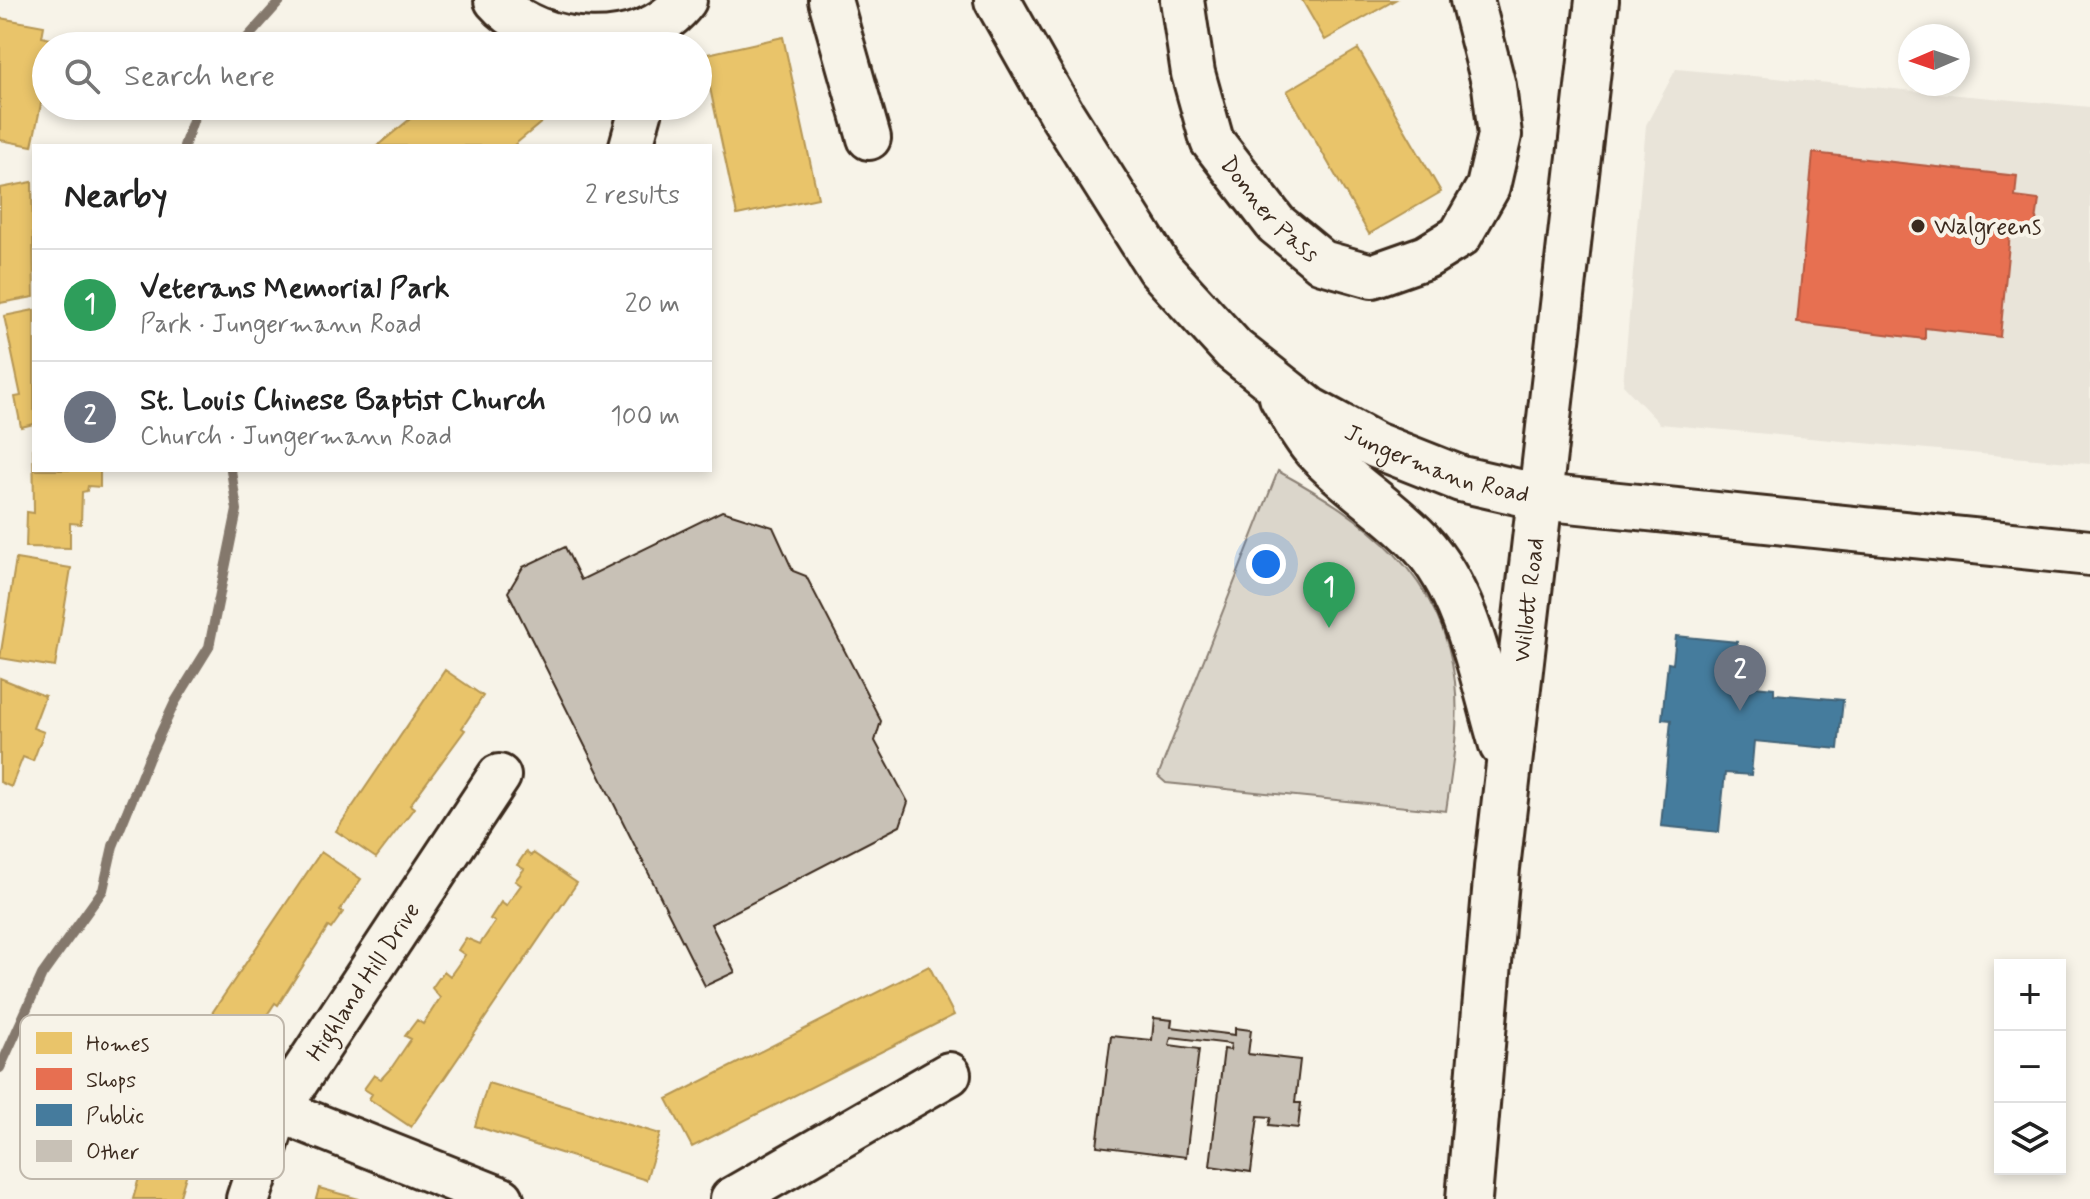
<!DOCTYPE html>
<html lang="en">
<head>
<meta charset="utf-8">
<style>
  :root { --surface:#fff; --page:#f2f2f2; --text:#222; --muted:#767676; --line:#e0e0e0; --accent:#3b2a1e }
  body { margin:0; font-family:Mynerve,sans-serif; background:var(--page); color:var(--text) }
  .controls { position:absolute; right:24px; bottom:24px; display:grid; overflow:hidden; border-radius:0px; box-shadow:0 4px 12px #0003 }
  .controls button { width:72px; height:72px; display:grid; place-items:center; padding:0; border:0; border-bottom:2px solid var(--line); background:var(--surface); color:var(--text); font:40px sans-serif }
  .compass { position:absolute; left:1898px; top:24px; width:72px; height:72px; border-radius:50%; background:var(--surface); box-shadow:0 4px 12px #0003; rotate:268deg }
  .you { position:absolute; left:1266px; top:564px; width:28px; height:28px; margin:-20px; border:6px solid #fff; border-radius:50%; background:#1a73e8; box-shadow:0 0 0 12px #1a73e833 }
  .badge { display:grid; place-items:center; width:52px; height:52px; border-radius:50%; background:var(--accent); color:#fff; font-size:26px; font-weight:700 }
  .pin { position:absolute; translate:-50% -66px; filter:drop-shadow(0 2px 4px #0008) }
  .pin::after { content:''; position:absolute; top:42px; width:28px; height:24px; background:inherit; clip-path:polygon(0 0,100% 0,50% 100%) }
  .list { margin:0; padding:0; list-style:none }
  h2 { display:flex; justify-content:space-between; align-items:center; height:104px; margin:0; padding:0 32px; font-size:34px }
  h2 small { font-size:26px; font-weight:400; color:var(--muted) }
  .list li { display:grid; grid-template-columns:52px 1fr auto; gap:24px; align-items:center; box-sizing:border-box; height:112px; padding:0 32px; border-top:2px solid var(--line) }
  .list b { display:block; font-size:30px; white-space:nowrap }
  .list p { margin:0; font-size:26px; white-space:nowrap; color:var(--muted) }
  .list em { font-size:26px; font-style:normal; color:var(--muted) }
  .icon { flex:none; width:44px; height:44px; fill:none; stroke:currentColor; stroke-width:2; stroke-linecap:round; stroke-linejoin:round }
  .map { position:relative; flex:none; width:2090px; height:1199px; overflow:hidden }
  .search { position:absolute; background:var(--surface); box-shadow:0 4px 12px #0003; left:32px; top:32px; width:680px; height:88px; display:flex; align-items:center; gap:20px; box-sizing:border-box; padding:0 28px; border-radius:44px; color:var(--muted); font-size:30px }
  .panel { position:absolute; background:var(--surface); box-shadow:0 4px 12px #0003; left:32px; top:144px; width:680px; height:328px; border-radius:0px }
  .map>svg:first-child { display:block }
  .built { fill:#e9e4d9 }
  .green { fill:#dbd6cb; stroke:#8b8074; stroke-width:2 }
  .homes { fill:#e9c46a; stroke:#b59653; stroke-width:2 }
  .shops { fill:#e76f51; stroke:#b35a42; stroke-width:2 }
  .public { fill:#457b9d; stroke:#426377; stroke-width:2 }
  .lines { fill:none; stroke-linecap:round; stroke-linejoin:round }
  .stream { stroke:#84786c; stroke-width:10 }
  .building { fill:#c8c1b6; stroke:#3b2a1e; stroke-width:2 }
  .minor-casing { stroke:#3b2a1e; stroke-width:48 }
  .major-casing { stroke:#3b2a1e; stroke-width:50 }
  .minor { stroke:#f7f3e8; stroke-width:42 }
  .major { stroke:#f7f3e8; stroke-width:44 }
  .poi-dot { fill:#3b2a1e; stroke:#f7f3e8; stroke-width:3 }
  .labels { text-anchor:middle; stroke-width:8; stroke-linejoin:round; paint-order:stroke }
  .street-label { font-size:24px; fill:#3b2a1e; stroke:#f7f3e8 }
  .poi-label { font-size:24px; fill:#3b2a1e; stroke:#f7f3e8; text-anchor:start }
  .key { fill:#f7f3e8; stroke:#bfb7ab; stroke-width:2 }
  .key-label { font-size:22px; fill:#3b2a1e }
</style>
</head>
<body>
<div class="map">
<svg width="2090" height="1199" viewBox="0 0 2090 1199">
  <rect width="100%" height="100%" fill="#f7f3e8"/>
  <filter id="ink" filterUnits="userSpaceOnUse"><feTurbulence type="fractalNoise" baseFrequency=".0125" numOctaves="2"/><feDisplacementMap in="SourceGraphic" scale="16" xChannelSelector="R" yChannelSelector="G"/><feConvolveMatrix kernelMatrix="1 2 1 2 8 2 1 2 1" color-interpolation-filters="sRGB"/></filter>
  <g filter="url(#ink)">
    <path class="built" d="M 1676,69 L 2090,107 L 2090,464 L 1660,424 L 1623,385 L 1646,125 Z"/>
    <path class="green" d="M 1278,471 C 1366,519 1443,575 1455,682 C 1460,725 1452,769 1446,811 L 1166,783 L 1158,776 Z"/>
    <path class="homes" d="M 1302,0 L 1395,0 L 1325,40 Z
      M 0,18 L 44,26 L 42,37 L 55,40 L 53,46 L 46,46 L 46,81 L 32,146 L 0,140 Z
      M 783,37 L 818,198 L 737,215 L 703,55 Z
      M 1358,49 L 1441,192 L 1369,234 L 1287,91 Z
      M 426,106 L 531,106 L 543,121 L 513,146 L 377,146 Z
      M 32,182 L 34,297 L 0,303 L 0,188 Z
      M 34,310 L 34,424 L 21,427 L 15,397 L 21,396 L 4,316 Z
      M 33,433 L 34,470 L 100,470 L 100,487 L 88,486 L 87,491 L 82,492 L 81,524 L 70,523 L 70,548 L 26,547 L 27,512 L 34,513 Z
      M 16,559 L 71,568 L 55,667 L 0,658 Z
      M 445,670 L 483,696 L 462,728 L 465,730 L 410,805 L 414,808 L 376,858 L 336,831 Z
      M 0,678 L 45,696 L 33,728 L 44,732 L 33,761 L 23,757 L 11,787 L 0,782 Z
      M 321,852 L 361,879 L 340,910 L 343,912 L 331,929 L 328,927 L 278,1005 L 275,1003 L 251,1039 L 212,1013 Z
      M 526,852 L 531,856 L 533,853 L 577,883 L 411,1127 L 369,1099 L 372,1094 L 364,1089 L 374,1075 L 381,1079 L 392,1067 L 411,1039 L 405,1036 L 417,1020 L 423,1024 L 440,998 L 432,988 L 444,971 L 450,976 L 465,955 L 458,950 L 466,938 L 480,944 L 495,922 L 490,919 L 501,902 L 506,906 L 521,885 L 515,881 L 524,869 L 517,865 Z
      M 929,966 L 954,1015 L 692,1147 L 667,1099 Z
      M 179,1036 L 233,1051 L 216,1090 L 211,1088 L 203,1117 L 208,1119 L 203,1138 L 198,1136 L 179,1199 L 133,1199 Z
      M 488,1083 L 660,1134 L 646,1180 L 475,1126 Z
      M 319,1188 L 359,1199 L 316,1199 Z"/>
    <path class="shops" d="M 1813,153 L 2017,176 L 2015,197 L 2039,200 L 2034,235 L 2010,234 L 2000,337 L 1925,328 L 1925,339 L 1797,323 Z"/>
    <path class="public" d="M 1676,636 L 1737,642 L 1734,684 L 1774,688 L 1774,694 L 1843,700 L 1838,749 L 1754,741 L 1751,775 L 1725,773 L 1719,832 L 1661,826 L 1671,720 L 1662,719 L 1668,663 L 1673,664 Z"/>
    <g class="lines">
      <path class="stream" d="M 240,46 L 281,0
        M 184,146 L 198,106
        M 0,1068 L 42,975 L 103,890 L 113,846 L 148,760 L 175,702 L 209,647 L 237,510 L 231,470"/>
    </g>
    <path class="building" d="M 722,511 L 773,527 L 793,571 L 806,576 L 881,721 L 875,741 L 908,802 L 900,826 L 711,924 L 735,972 L 705,986 L 508,592 L 523,567 L 565,547 L 581,580 Z
      M 1154,1018 L 1172,1020 L 1171,1027 L 1235,1035 L 1235,1028 L 1251,1030 L 1248,1054 L 1300,1060 L 1295,1103 L 1301,1103 L 1298,1128 L 1269,1125 L 1271,1117 L 1258,1116 L 1251,1172 L 1210,1166 L 1224,1049 L 1230,1050 L 1231,1044 L 1171,1037 L 1169,1045 L 1199,1049 L 1186,1157 L 1097,1146 L 1111,1036 L 1152,1040 Z"/>
    <g class="lines">
      <defs>
        <g id="minor">
          <path d="M 496,0 C 539,50 644,56 685,0"/>
          <path d="M 830,0 L 869,138"/>
          <path id="s1" d="M 1182,0 L 1193,73 L 1212,141 L 1276,224 L 1322,262 L 1372,276 L 1426,257 L 1460,236 L 1488,187 L 1500,135 L 1494,86 L 1472,0"/>
          <path d="M 631,146 L 642,106"/>
          <path d="M 1540,497 L 1597,0"/>
          <path d="M 278,1110 L 502,1199"/>
          <path id="s2" d="M 248,1199 L 278,1110 L 499,776"/>
          <path d="M 732,1199 L 949,1074"/>
        </g>
        <g id="major">
          <path id="s3" d="M 997,0 L 1061,113 L 1159,268 L 1234,350 L 1310,410 L 1375,445 L 1461,479 L 1540,497 L 2090,553"/>
          <path d="M 1282,397 C 1293,415 1304,438 1319,453 C 1350,486 1389,509 1420,542 C 1469,595 1482,678 1502,745"/>
          <path id="s4" d="M 1469,1199 L 1497,868 L 1540,497"/>
        </g>
      </defs>
      <use href="#minor" class="minor-casing"/>
      <use href="#major" class="major-casing"/>
      <use href="#minor" class="minor"/>
      <use href="#major" class="major"/>
    </g>
  </g>
  <circle class="poi-dot" cx="1918" cy="226" r="8"/>
  <g class="labels">
    <g class="street-label">
      <text dy="8" stroke="none"><textPath href="#s1" startOffset="234">Donner Pass</textPath></text>
      <text dy="8" stroke="none"><textPath href="#s3" startOffset="660">Jungermann Road</textPath></text>
      <text dy="8" stroke="none"><textPath href="#s4" startOffset="602">Willott Road</textPath></text>
      <text dy="8" stroke="none"><textPath href="#s2" startOffset="248">Highland Hill Drive</textPath></text>
    </g>
    <g class="poi-label">
      <text x="1934" y="234">Walgreens</text>
    </g>
  </g>
  <rect x="20" y="1015" width="264" height="164" rx="12" class="key"/>
  <rect x="36" y="1032" width="36" height="22" fill="#e9c46a"/>
  <rect x="36" y="1068" width="36" height="22" fill="#e76f51"/>
  <rect x="36" y="1104" width="36" height="22" fill="#457b9d"/>
  <rect x="36" y="1140" width="36" height="22" fill="#c8c1b6"/>
  <g class="key-label">
    <text x="86" y="1051">Homes</text>
    <text x="86" y="1087">Shops</text>
    <text x="86" y="1123">Public</text>
    <text x="86" y="1159">Other</text>
  </g>
</svg>
<div class="controls">
<button>+</button>
<button>−</button>
<button><svg class="icon" aria-label="layers" viewBox="0 0 24 24"><path d="M12 4l9 5-9 5-9-5zM3 14l9 5 9-5"/></svg></button>
</div>
<svg class="compass" viewBox="-18 -18 36 36"><path d="M0-13l5 13h-10z" fill="#e53935"/><path d="M0 13l5-13h-10z" fill="#767676"/></svg>
<div class="you"></div>
<div class="pin badge" style="left:1329px;top:628px;background:#2e9e5b">1</div>
<div class="pin badge" style="left:1740px;top:711px;background:#6b7280">2</div>
<div class="search"><svg class="icon" aria-label="search" viewBox="0 0 24 24"><circle cx="10" cy="10" r="6"/><path d="M15 15l6 6"/></svg>Search here</div>
<section class="panel">
<h2>Nearby<small>2 results</small></h2>
<ul class="list">
<li><span class="badge" style="background:#2e9e5b">1</span><div><b>Veterans Memorial Park</b><p>Park · Jungermann Road</p></div><em>20 m</em></li>
<li><span class="badge" style="background:#6b7280">2</span><div><b>St. Louis Chinese Baptist Church</b><p>Church · Jungermann Road</p></div><em>100 m</em></li>
</ul>
</section>
</div>
</body>
</html>
